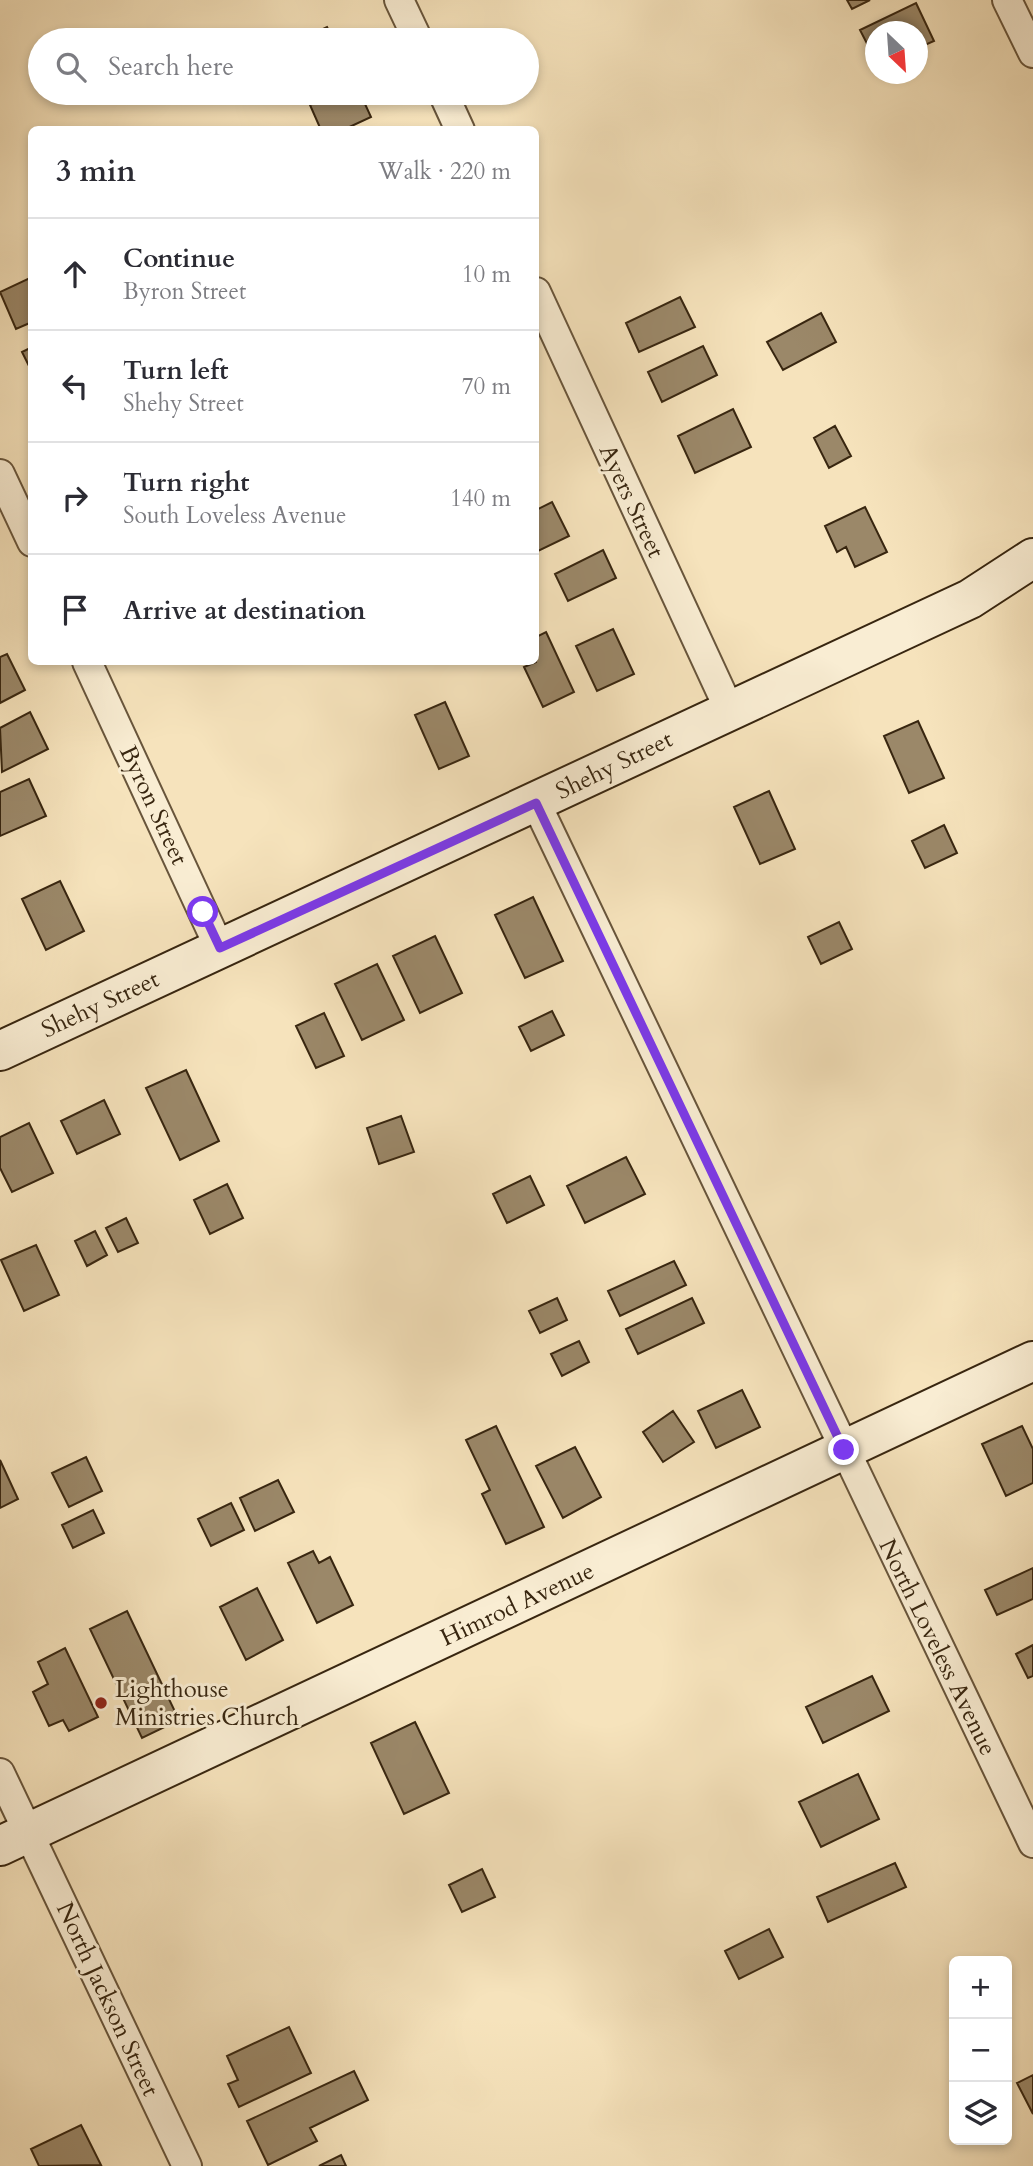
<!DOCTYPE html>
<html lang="en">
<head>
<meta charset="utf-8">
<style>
  :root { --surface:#fff; --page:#f2f2f3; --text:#2b2b33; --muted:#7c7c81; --line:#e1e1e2 }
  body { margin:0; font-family:Cardo,serif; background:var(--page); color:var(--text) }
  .controls { position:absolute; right:21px; bottom:21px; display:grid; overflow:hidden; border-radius:10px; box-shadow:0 4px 10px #0003 }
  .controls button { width:63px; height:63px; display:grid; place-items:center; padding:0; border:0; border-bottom:2px solid var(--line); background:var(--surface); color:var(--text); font:35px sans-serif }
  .compass { position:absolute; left:865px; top:21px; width:63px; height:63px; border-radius:50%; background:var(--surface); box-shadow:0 4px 10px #0003; rotate:155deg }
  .stop { position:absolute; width:21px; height:21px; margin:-16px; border:5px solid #7c3aed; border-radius:50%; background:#fff }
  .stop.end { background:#7c3aed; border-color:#fff; box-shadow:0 2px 7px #0008 }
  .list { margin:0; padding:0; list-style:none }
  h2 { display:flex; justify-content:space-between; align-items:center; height:91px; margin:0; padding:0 28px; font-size:30px }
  h2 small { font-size:23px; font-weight:400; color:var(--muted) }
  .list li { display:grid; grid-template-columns:46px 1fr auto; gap:21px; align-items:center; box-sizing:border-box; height:112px; padding:0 28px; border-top:2px solid var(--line) }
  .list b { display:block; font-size:26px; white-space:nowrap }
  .list p { margin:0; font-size:23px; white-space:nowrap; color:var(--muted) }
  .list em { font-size:23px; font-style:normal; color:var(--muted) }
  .icon { flex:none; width:38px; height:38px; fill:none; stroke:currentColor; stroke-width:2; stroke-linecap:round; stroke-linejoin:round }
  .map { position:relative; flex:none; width:1033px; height:2166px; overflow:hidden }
  .search { position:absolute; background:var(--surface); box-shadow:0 4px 10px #0003; left:28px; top:28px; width:511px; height:77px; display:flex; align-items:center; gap:18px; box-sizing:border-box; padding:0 24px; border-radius:38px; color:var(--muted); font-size:26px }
  .panel { position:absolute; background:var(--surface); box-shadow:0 4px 10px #0003; left:28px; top:126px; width:511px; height:539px; border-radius:10px }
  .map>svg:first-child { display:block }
  .building { fill:#9b8869; stroke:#382610; stroke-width:2 }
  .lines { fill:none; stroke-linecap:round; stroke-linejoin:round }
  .street-casing { stroke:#68553b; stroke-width:32 }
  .secondary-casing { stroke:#382610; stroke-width:42 }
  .street { stroke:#f9edd3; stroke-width:28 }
  .secondary { stroke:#f9edd3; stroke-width:38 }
  .route { stroke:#7c3aed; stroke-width:9 }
  .poi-dot { fill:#8f2418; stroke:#f9edd3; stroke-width:2.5 }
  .labels { text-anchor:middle; stroke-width:6; stroke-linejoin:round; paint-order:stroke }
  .street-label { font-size:24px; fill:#382610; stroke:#f9edd3 }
  .poi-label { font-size:24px; fill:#382610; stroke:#f9edd3; text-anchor:start }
</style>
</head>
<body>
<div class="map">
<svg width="1033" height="2166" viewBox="0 0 1033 2166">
  <rect width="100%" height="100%" fill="#f6e3bc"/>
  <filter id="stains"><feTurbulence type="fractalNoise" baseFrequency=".00286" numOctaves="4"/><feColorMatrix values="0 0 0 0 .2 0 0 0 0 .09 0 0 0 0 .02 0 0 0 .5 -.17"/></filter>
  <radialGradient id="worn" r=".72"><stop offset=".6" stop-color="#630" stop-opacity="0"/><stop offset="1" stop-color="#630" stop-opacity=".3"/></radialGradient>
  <path class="building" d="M 847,0 L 870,0 L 852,9 Z
    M 916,3 L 934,41 L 918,48 L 918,32 L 876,32 L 876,61 L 860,30 Z
    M 327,27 L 333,40 L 299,40 Z
    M 336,93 L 360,93 L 371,117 L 343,130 L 321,130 L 310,105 Z
    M 32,277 L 32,322 L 16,329 L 0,292 Z
    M 680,297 L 695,327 L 639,352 L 626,323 Z
    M 821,313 L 836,342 L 783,370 L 767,342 Z
    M 703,346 L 717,375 L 662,402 L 648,372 Z
    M 32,347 L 32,372 L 22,352 Z
    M 733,409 L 751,447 L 695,473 L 678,436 Z
    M 835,426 L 851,456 L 829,468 L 814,438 Z
    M 552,502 L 569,536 L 536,552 L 536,510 Z
    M 865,507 L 887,552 L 855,567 L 846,547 L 837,552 L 825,526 Z
    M 603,550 L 616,578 L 568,601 L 555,574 Z
    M 613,629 L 634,674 L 597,691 L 576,646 Z
    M 546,632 L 574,692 L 543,707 L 524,667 L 536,662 L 536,637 Z
    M 7,654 L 25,690 L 0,703 L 0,657 Z
    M 445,702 L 469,756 L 439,769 L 415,715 Z
    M 30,712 L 48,749 L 2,772 L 0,728 Z
    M 918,721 L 944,778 L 909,793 L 884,736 Z
    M 29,779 L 46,816 L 0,836 L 0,792 Z
    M 769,791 L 795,849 L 760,864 L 734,807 Z
    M 944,825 L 957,853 L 925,868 L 912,841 Z
    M 60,881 L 84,931 L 46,950 L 22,899 Z
    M 533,897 L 563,961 L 525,978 L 495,915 Z
    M 839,922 L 852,949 L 821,964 L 808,937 Z
    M 435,936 L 462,993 L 420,1013 L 393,956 Z
    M 377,964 L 404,1020 L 362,1040 L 335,984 Z
    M 552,1011 L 564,1035 L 531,1051 L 519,1027 Z
    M 324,1013 L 344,1056 L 316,1068 L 296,1026 Z
    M 186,1070 L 219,1141 L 180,1160 L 146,1088 Z
    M 104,1100 L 120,1134 L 77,1154 L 61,1121 Z
    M 401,1116 L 414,1152 L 379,1164 L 367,1128 Z
    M 29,1123 L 53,1173 L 12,1192 L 0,1168 L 0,1137 Z
    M 626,1157 L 645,1194 L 585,1223 L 567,1186 Z
    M 530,1176 L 544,1205 L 507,1223 L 493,1194 Z
    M 227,1184 L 243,1218 L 210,1234 L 194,1200 Z
    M 126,1218 L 138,1243 L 118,1252 L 106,1228 Z
    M 95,1231 L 107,1255 L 87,1266 L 75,1241 Z
    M 36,1245 L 59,1295 L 24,1311 L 1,1260 Z
    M 674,1261 L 686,1285 L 620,1316 L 608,1291 Z
    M 557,1298 L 567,1320 L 540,1333 L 529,1311 Z
    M 692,1298 L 704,1323 L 638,1354 L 626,1329 Z
    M 579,1341 L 589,1362 L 562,1376 L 551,1354 Z
    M 742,1390 L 760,1427 L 716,1448 L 698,1411 Z
    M 673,1411 L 694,1442 L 663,1462 L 643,1432 Z
    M 496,1426 L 544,1527 L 506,1544 L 482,1494 L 490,1490 L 466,1440 Z
    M 1022,1426 L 1033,1449 L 1033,1483 L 1006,1496 L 982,1444 Z
    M 575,1447 L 601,1497 L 563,1518 L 536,1466 Z
    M 86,1457 L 102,1491 L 69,1507 L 52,1473 Z
    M 0,1460 L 18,1499 L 0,1508 Z
    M 278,1480 L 294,1512 L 255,1531 L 240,1498 Z
    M 231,1503 L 244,1530 L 211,1546 L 198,1519 Z
    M 93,1510 L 104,1533 L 73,1548 L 62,1525 Z
    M 313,1551 L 319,1563 L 330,1557 L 353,1605 L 317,1623 L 288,1563 Z
    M 1033,1568 L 1033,1599 L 997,1615 L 985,1590 Z
    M 257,1588 L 283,1640 L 246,1660 L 220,1607 Z
    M 127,1611 L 179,1720 L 142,1738 L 90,1629 Z
    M 1033,1645 L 1033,1676 L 1028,1678 L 1016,1654 Z
    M 65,1648 L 98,1717 L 69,1731 L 63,1720 L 49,1726 L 33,1692 L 48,1684 L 38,1662 Z
    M 872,1676 L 889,1711 L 823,1743 L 806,1707 Z
    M 415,1722 L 449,1793 L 404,1814 L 371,1743 Z
    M 858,1774 L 879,1819 L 821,1847 L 799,1802 Z
    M 895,1863 L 906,1887 L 828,1922 L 817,1897 Z
    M 482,1869 L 495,1897 L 462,1912 L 449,1885 Z
    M 769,1929 L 783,1957 L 739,1979 L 725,1951 Z
    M 289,2027 L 311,2073 L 239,2107 L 228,2084 L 238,2080 L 227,2056 Z
    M 354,2071 L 368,2100 L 310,2128 L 317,2141 L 268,2165 L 247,2121 Z
    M 1033,2075 L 1033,2114 L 1017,2083 Z
    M 81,2125 L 101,2165 L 39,2166 L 31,2149 Z
    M 341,2155 L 346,2166 L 319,2166 Z"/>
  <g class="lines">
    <defs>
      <path id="street" d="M 399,0 L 418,40
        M 1007,0 L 1033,53
        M 443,93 L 460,130
        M 536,292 L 729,709
        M 0,474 L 32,542
        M 87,662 L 220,949
        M 536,803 L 1033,1843
        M 0,1773 L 187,2166"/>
      <path id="secondary" d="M 0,1051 L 970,599 L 1033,558
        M 0,1846 L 1033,1361"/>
    </defs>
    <use href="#street" class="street-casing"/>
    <use href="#secondary" class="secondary-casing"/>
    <use href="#street" class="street"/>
    <use href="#secondary" class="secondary"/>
  </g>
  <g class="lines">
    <path class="route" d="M 203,912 L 220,948 L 536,803 L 844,1450"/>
  </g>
  <circle class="poi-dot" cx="101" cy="1703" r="7"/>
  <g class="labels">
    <g class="street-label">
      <text transform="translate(632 501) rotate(65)" y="8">Ayers Street</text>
      <text transform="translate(614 765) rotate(-26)" y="8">Shehy Street</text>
      <text transform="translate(154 805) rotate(65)" y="8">Byron Street</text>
      <text transform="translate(100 1004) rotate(-25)" y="8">Shehy Street</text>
      <text transform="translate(517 1604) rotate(-25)" y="8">Himrod Avenue</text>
      <text transform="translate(938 1647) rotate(64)" y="8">North Loveless Avenue</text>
      <text transform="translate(108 1999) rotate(65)" y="8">North Jackson Street</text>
    </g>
    <g class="poi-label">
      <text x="115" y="1697">Lighthouse<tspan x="115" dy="28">Ministries Church</tspan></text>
    </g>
  </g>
  <rect width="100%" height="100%" filter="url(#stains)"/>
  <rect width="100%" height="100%" fill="url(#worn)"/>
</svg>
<div class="controls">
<button>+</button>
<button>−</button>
<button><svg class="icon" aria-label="layers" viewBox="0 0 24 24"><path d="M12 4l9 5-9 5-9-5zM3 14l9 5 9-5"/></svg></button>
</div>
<svg class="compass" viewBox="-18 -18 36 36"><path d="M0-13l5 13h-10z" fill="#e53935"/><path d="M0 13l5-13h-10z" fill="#7c7c81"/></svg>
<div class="stop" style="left:203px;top:912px"></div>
<div class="stop end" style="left:844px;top:1450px"></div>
<div class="search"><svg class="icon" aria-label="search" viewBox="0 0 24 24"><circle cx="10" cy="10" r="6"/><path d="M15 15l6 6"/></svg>Search here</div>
<section class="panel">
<h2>3 min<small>Walk · 220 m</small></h2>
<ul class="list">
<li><svg class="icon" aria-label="ahead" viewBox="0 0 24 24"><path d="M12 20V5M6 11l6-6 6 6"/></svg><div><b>Continue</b><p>Byron Street</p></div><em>10 m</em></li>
<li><svg class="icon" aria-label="left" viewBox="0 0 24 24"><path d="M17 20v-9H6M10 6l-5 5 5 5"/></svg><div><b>Turn left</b><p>Shehy Street</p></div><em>70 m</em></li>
<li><svg class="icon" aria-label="right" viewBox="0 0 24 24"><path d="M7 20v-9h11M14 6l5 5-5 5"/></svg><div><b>Turn right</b><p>South Loveless Avenue</p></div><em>140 m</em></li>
<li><svg class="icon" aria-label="arrive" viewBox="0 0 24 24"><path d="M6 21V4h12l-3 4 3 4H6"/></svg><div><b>Arrive at destination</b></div></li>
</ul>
</section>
</div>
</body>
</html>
